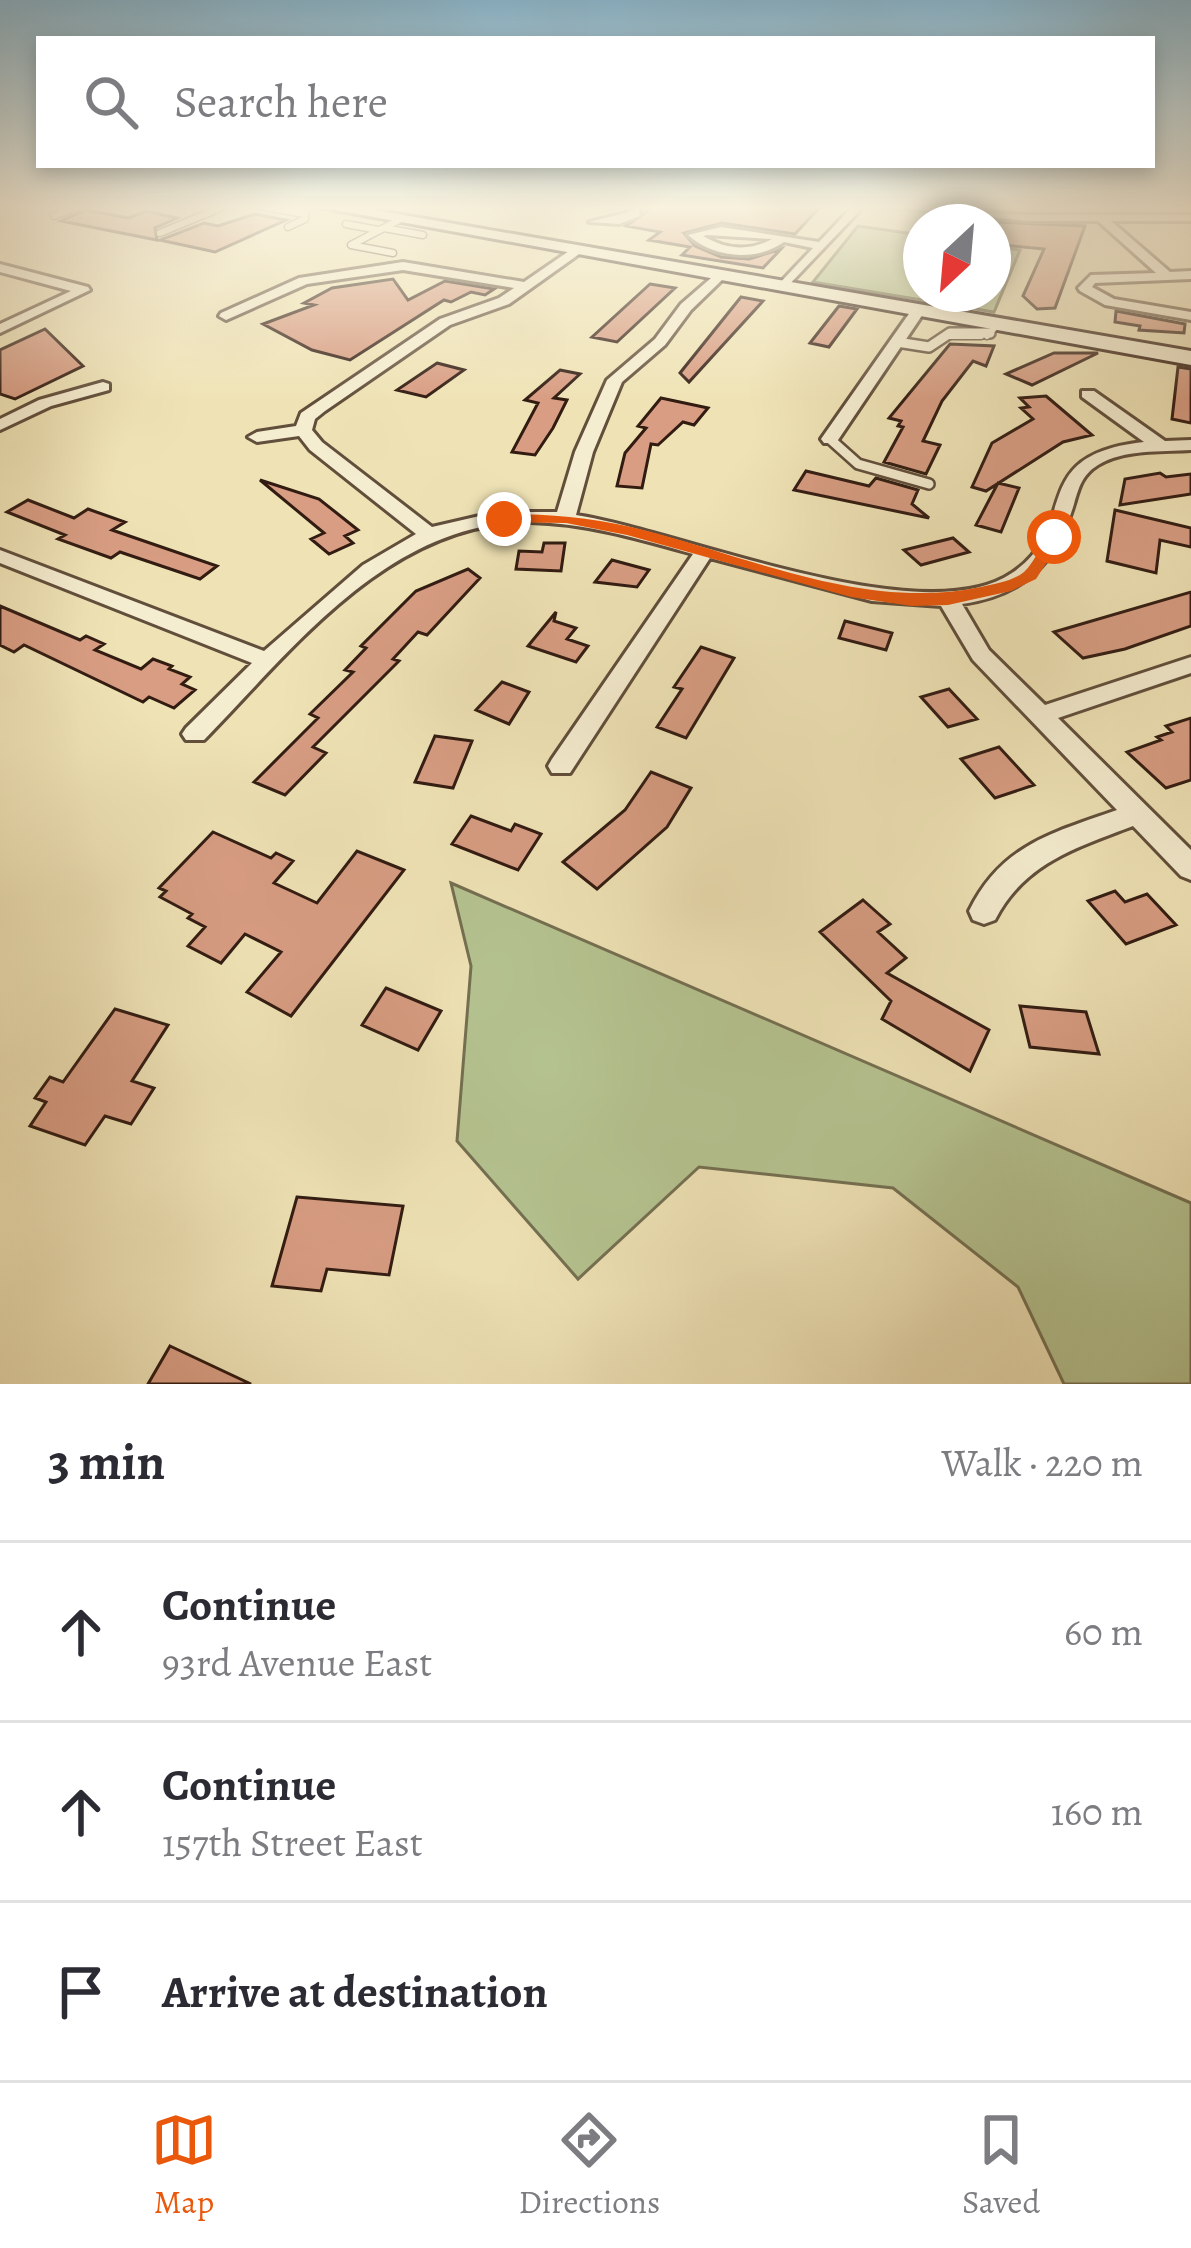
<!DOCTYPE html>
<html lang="en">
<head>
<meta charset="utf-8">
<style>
  :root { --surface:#fff; --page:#f2f2f3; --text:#2b2b33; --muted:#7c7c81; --line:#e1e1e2; --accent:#ea580c }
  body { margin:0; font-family:Alegreya,serif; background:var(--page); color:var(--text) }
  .compass { position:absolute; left:903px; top:204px; width:108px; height:108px; border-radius:50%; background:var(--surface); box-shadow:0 6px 18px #0003; rotate:206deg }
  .stop { position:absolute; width:36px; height:36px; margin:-27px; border:9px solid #ea580c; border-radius:50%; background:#fff }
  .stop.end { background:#ea580c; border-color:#fff; box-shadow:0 3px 12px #0008 }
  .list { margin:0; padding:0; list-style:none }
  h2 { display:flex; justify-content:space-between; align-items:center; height:156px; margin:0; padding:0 48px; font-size:51px }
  h2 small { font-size:39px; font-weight:400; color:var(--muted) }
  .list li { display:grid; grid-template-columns:78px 1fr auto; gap:36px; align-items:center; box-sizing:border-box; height:180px; padding:0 48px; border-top:3px solid var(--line) }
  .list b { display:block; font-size:45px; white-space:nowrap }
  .list p { margin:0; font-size:39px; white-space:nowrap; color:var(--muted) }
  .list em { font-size:39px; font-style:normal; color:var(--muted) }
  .icon { flex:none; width:66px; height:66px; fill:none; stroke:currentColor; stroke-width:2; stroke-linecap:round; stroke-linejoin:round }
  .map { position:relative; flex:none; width:1191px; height:1384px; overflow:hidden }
  .search { position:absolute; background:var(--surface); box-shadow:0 6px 18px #0003; left:36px; right:36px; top:36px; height:132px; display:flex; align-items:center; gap:30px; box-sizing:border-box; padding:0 42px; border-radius:0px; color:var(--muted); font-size:45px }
  .sheet { height:696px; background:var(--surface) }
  nav { display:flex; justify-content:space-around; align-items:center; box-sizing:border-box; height:168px; border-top:3px solid var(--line); background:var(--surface); font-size:33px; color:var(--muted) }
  nav a { display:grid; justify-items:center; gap:6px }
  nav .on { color:var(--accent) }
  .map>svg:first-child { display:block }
  .green { fill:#b5c491; stroke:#747052; stroke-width:3 }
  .building { fill:#d89d83; stroke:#321c12; stroke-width:3 }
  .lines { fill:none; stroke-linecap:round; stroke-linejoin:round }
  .service-far1-casing { stroke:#614e3b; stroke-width:9 }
  .service-casing { stroke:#614e3b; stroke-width:14 }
  .minor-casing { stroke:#614e3b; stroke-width:6 }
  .secondary-casing { stroke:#321c12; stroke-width:6 }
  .service-far1 { stroke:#f5edd0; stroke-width:6 }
  .service { stroke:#f5edd0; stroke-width:9 }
  .minor { fill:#f5edd0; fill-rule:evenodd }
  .secondary { fill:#f5edd0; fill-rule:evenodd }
  .route { fill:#ea580c }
</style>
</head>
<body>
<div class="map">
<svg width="1191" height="1384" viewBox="0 0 1191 1384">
  <rect width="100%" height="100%" fill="#efe3b6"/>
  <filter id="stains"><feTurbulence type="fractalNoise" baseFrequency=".00167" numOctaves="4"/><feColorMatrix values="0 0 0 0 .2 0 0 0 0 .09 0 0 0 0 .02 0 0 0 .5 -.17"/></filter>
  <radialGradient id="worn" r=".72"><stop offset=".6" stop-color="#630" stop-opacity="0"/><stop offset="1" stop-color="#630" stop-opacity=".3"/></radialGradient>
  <path class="green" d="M 858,226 L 921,235 L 921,294 L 993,294 L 993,246 L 1020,250 L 994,312 L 813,282 Z
    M 451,883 L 1191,1203 L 1191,1384 L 1064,1384 L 1018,1287 L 893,1188 L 699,1167 L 578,1279 L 457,1141 L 471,966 Z"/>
  <path class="building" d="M 655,206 L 821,206 L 795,234 L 722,223 L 684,233 L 695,246 L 721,257 L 749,259 L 781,249 L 763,268 L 682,255 L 690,247 L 649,240 L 660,232 L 626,226 Z
    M 86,210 L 128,218 L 146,211 L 177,218 L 155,228 L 157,240 L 61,221 Z
    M 255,214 L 286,220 L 215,252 L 160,240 L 204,223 L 218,226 Z
    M 993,222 L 1085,226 L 1055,308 L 1037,309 L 1023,296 L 1044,249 L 993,244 Z
    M 393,279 L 408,300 L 445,281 L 494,289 L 485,295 L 471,292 L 451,302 L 444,300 L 350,360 L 312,350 L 263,324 L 314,305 L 304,303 L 332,288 Z
    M 650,284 L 675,288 L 617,342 L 592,337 Z
    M 741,297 L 763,301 L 689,382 L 680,373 Z
    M 839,306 L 857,309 L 829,347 L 810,343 Z
    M 1116,311 L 1185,324 L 1184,333 L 1139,330 L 1140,326 L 1115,322 Z
    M 45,329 L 83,366 L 15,399 L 0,394 L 0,350 Z
    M 950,344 L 994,346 L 986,366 L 973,361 L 942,401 L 923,441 L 940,445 L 926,474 L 884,462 L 903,427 L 898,426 L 901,421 L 889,418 Z
    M 1054,353 L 1098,353 L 1032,385 L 1006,374 Z
    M 437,363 L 464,370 L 426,397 L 397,390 Z
    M 1178,367 L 1191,369 L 1191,423 L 1172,419 Z
    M 560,370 L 580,374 L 554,398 L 567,400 L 553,428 L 535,455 L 512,452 L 538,403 L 525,400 Z
    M 1046,396 L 1092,435 L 1063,442 L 986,491 L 972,487 L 992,443 L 1033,419 L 1021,408 L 1029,407 L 1020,398 Z
    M 661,398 L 708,408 L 694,425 L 683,422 L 658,445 L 651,444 L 642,488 L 617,486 L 625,453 L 646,428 L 638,426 Z
    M 806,471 L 869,486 L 876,478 L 918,490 L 912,504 L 929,518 L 794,490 Z
    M 1160,473 L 1166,477 L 1191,474 L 1191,494 L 1120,505 L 1125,479 Z
    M 260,480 L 319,499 L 358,530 L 345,536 L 353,543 L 329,554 L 311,539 L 324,533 Z
    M 998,483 L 1019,488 L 1001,532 L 976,525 Z
    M 28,500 L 74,518 L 88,509 L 125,522 L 112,530 L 217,566 L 200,579 L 120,552 L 111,558 L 58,539 L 65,535 L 7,512 Z
    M 1115,510 L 1191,528 L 1191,547 L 1160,540 L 1156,573 L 1107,561 Z
    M 953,538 L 969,552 L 921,565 L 904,550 Z
    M 544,543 L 565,543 L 561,571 L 516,569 L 519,551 L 542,552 Z
    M 612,560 L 649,570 L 637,587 L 595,582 Z
    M 468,569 L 480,578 L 427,635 L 418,632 L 393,659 L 399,661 L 313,747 L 326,753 L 285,795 L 254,782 L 318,718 L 310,714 L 353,672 L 345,670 L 366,648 L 361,646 L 416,591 Z
    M 1191,592 L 1191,626 L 1125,649 L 1083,658 L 1054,632 Z
    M 0,606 L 80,640 L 86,636 L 104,644 L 95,650 L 141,669 L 153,659 L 172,666 L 169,669 L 190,677 L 182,684 L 195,690 L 174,708 L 149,697 L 143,702 L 24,645 L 14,652 L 0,645 Z
    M 556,612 L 554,621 L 576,628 L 567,639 L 588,646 L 576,662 L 528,646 Z
    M 845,621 L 892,633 L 886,650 L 839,638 Z
    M 701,647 L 734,658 L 686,738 L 657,727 L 682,689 L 674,687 Z
    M 502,682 L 529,692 L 509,724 L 476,710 Z
    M 949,689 L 977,719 L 948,727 L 921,697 Z
    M 1191,718 L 1191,780 L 1166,788 L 1127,752 L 1161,740 L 1157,737 L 1172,732 L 1166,726 Z
    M 435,736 L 472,741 L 453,788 L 415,782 Z
    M 999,747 L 1034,785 L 995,798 L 961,759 Z
    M 651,772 L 691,788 L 667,827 L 597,889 L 563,862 L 625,810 Z
    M 471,816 L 511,831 L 515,824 L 541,834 L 518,870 L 452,844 Z
    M 213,832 L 271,858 L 276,853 L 293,861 L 274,883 L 317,903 L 357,851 L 404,870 L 291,1016 L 247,992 L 281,952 L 245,934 L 221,963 L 188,946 L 205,927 L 188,918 L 192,914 L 160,897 L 166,891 L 159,888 Z
    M 1115,891 L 1125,902 L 1147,894 L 1176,925 L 1126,944 L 1088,901 Z
    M 863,900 L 890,924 L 878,932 L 906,958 L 887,973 L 989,1030 L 970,1071 L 882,1019 L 891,1001 L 820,932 Z
    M 386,988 L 441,1011 L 418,1050 L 362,1025 Z
    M 1020,1006 L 1086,1012 L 1099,1054 L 1030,1047 Z
    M 115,1009 L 168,1025 L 132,1081 L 154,1088 L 131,1124 L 105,1116 L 85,1145 L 30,1126 L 46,1102 L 35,1098 L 50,1077 L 63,1082 Z
    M 297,1197 L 403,1206 L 389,1275 L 327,1269 L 321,1291 L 272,1286 Z
    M 170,1346 L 251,1384 L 148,1384 Z"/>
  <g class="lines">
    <defs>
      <path id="service-far1" d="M 260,206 L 305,214 L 305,219 L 288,227
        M 54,216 L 80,206
        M 346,224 L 378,230
        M 384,228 L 423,235
        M 160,233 L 225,206
        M 393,253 L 351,245 L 399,220
        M 946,336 L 981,336
        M 987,336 L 998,324"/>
      <path id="service" d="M 897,342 L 929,347 L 950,333 L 990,333
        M 830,439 L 858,464 L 929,484"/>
      <path id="minor" d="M 629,206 L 640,206 L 639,216 L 619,224 L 589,222 L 629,212 Z
        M 853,206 L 864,206 L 783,291 L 776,287 L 813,248 L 784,242 C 756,262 713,258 688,235 L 721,227 L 819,242 ZM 707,235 L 772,239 C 749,252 725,249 703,236 Z
        M 883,206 L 1028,215 L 1191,215 L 1191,221 L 1111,221 L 1170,272 L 1191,271 L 1191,279 L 1095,283 L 1092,287 L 1114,299 L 1191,312 L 1191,320 L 1105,305 L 1080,291 L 1078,288 L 1091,275 L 1156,273 L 1098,221 L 1028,221 Z
        M 572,249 L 582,252 L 509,304 L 450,325 L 325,411 L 315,419 L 312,430 L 322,442 L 432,527 L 497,512 L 557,512 L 575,452 L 607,380 L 655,339 L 681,304 L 718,272 L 723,273 L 723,279 L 691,310 L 665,345 L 622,382 L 593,452 L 576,515 C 681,531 923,634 1012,573 C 1082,526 1024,455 1144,442 L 1082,397 L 1082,391 L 1094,391 L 1165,441 L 1191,440 L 1191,450 C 1161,452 1124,449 1098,465 C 1082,475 1079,487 1074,504 C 1056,564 1024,595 962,604 L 989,650 L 1045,705 L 1191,657 L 1191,673 L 1058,718 L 1191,850 L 1191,880 L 1181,876 L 1133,826 C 1076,848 1024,863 995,920 L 984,924 L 973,920 L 969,911 C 1001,845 1052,833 1117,810 L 973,660 L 941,606 L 872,601 L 710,558 L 570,773 L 552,773 L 548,766 L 552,759 L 693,554 C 640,539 585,523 530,522 C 389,522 294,648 204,740 L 186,740 L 182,734 L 186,728 L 252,663 L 0,563 L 0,550 L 264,651 L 363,565 L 416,534 L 310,450 L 299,436 L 257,442 L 248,437 L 257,432 L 296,426 L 301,413 L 440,319 L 499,298 L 514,288 L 403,270 L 307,284 L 226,320 L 219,316 L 221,313 L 299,278 L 403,262 L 524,282 Z
        M 0,264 L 88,287 L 90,290 L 0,333 L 0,324 L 71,291 L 0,272 Z
        M 913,308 L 925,311 L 836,443 L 824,443 L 821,439 Z
        M 103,382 L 109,384 L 109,390 L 51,406 L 0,430 L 0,419 L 39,400 Z"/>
      <path id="secondary" d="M 313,206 L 351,206 L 1191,351 L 1191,365 Z"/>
    </defs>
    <use href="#service-far1" class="service-far1-casing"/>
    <use href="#service" class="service-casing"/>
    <use href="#minor" class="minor-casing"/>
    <use href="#secondary" class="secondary-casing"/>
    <use href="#service-far1" class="service-far1"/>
    <use href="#service" class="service"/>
    <use href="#minor" class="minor"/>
    <use href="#secondary" class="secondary"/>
  </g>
  <linearGradient id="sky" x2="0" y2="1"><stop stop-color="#89b8d0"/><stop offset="0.52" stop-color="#f8f2de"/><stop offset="1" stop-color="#f8f2de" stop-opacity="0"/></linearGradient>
  <rect width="1191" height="400" fill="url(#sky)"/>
  <path class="route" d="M 504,514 C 548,514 588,517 631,527 C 744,554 863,612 981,587 C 994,584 1013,581 1024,572 C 1034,563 1041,545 1049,534 L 1063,537 L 1036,579 L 1011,591 L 948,605 L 912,606 L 851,597 L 627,535 L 566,523 L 498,522 L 496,519 Z"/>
  <rect width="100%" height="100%" filter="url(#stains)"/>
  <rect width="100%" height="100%" fill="url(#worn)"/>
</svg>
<svg class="compass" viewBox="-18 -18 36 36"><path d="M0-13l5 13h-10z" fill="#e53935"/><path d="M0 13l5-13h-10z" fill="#7c7c81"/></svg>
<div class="stop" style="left:1054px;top:537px"></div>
<div class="stop end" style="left:504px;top:519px"></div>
<div class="search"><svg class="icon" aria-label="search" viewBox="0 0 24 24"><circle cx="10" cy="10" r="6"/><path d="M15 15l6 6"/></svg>Search here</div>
</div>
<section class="sheet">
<h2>3 min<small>Walk · 220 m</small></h2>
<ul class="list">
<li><svg class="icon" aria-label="ahead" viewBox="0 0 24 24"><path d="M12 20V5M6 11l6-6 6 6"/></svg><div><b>Continue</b><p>93rd Avenue East</p></div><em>60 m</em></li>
<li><svg class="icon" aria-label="ahead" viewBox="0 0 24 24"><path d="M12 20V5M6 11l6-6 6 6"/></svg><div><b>Continue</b><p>157th Street East</p></div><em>160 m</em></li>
<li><svg class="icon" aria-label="arrive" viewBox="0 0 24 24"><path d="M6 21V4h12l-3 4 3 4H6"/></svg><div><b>Arrive at destination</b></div></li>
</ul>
</section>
<nav>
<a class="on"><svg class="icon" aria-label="map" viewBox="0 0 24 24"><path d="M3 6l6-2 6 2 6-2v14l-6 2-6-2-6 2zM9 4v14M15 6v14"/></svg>Map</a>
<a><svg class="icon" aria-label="directions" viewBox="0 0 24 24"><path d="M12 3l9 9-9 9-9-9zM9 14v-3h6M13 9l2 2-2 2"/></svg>Directions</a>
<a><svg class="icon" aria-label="saved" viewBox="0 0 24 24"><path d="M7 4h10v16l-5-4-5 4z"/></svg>Saved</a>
</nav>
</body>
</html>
